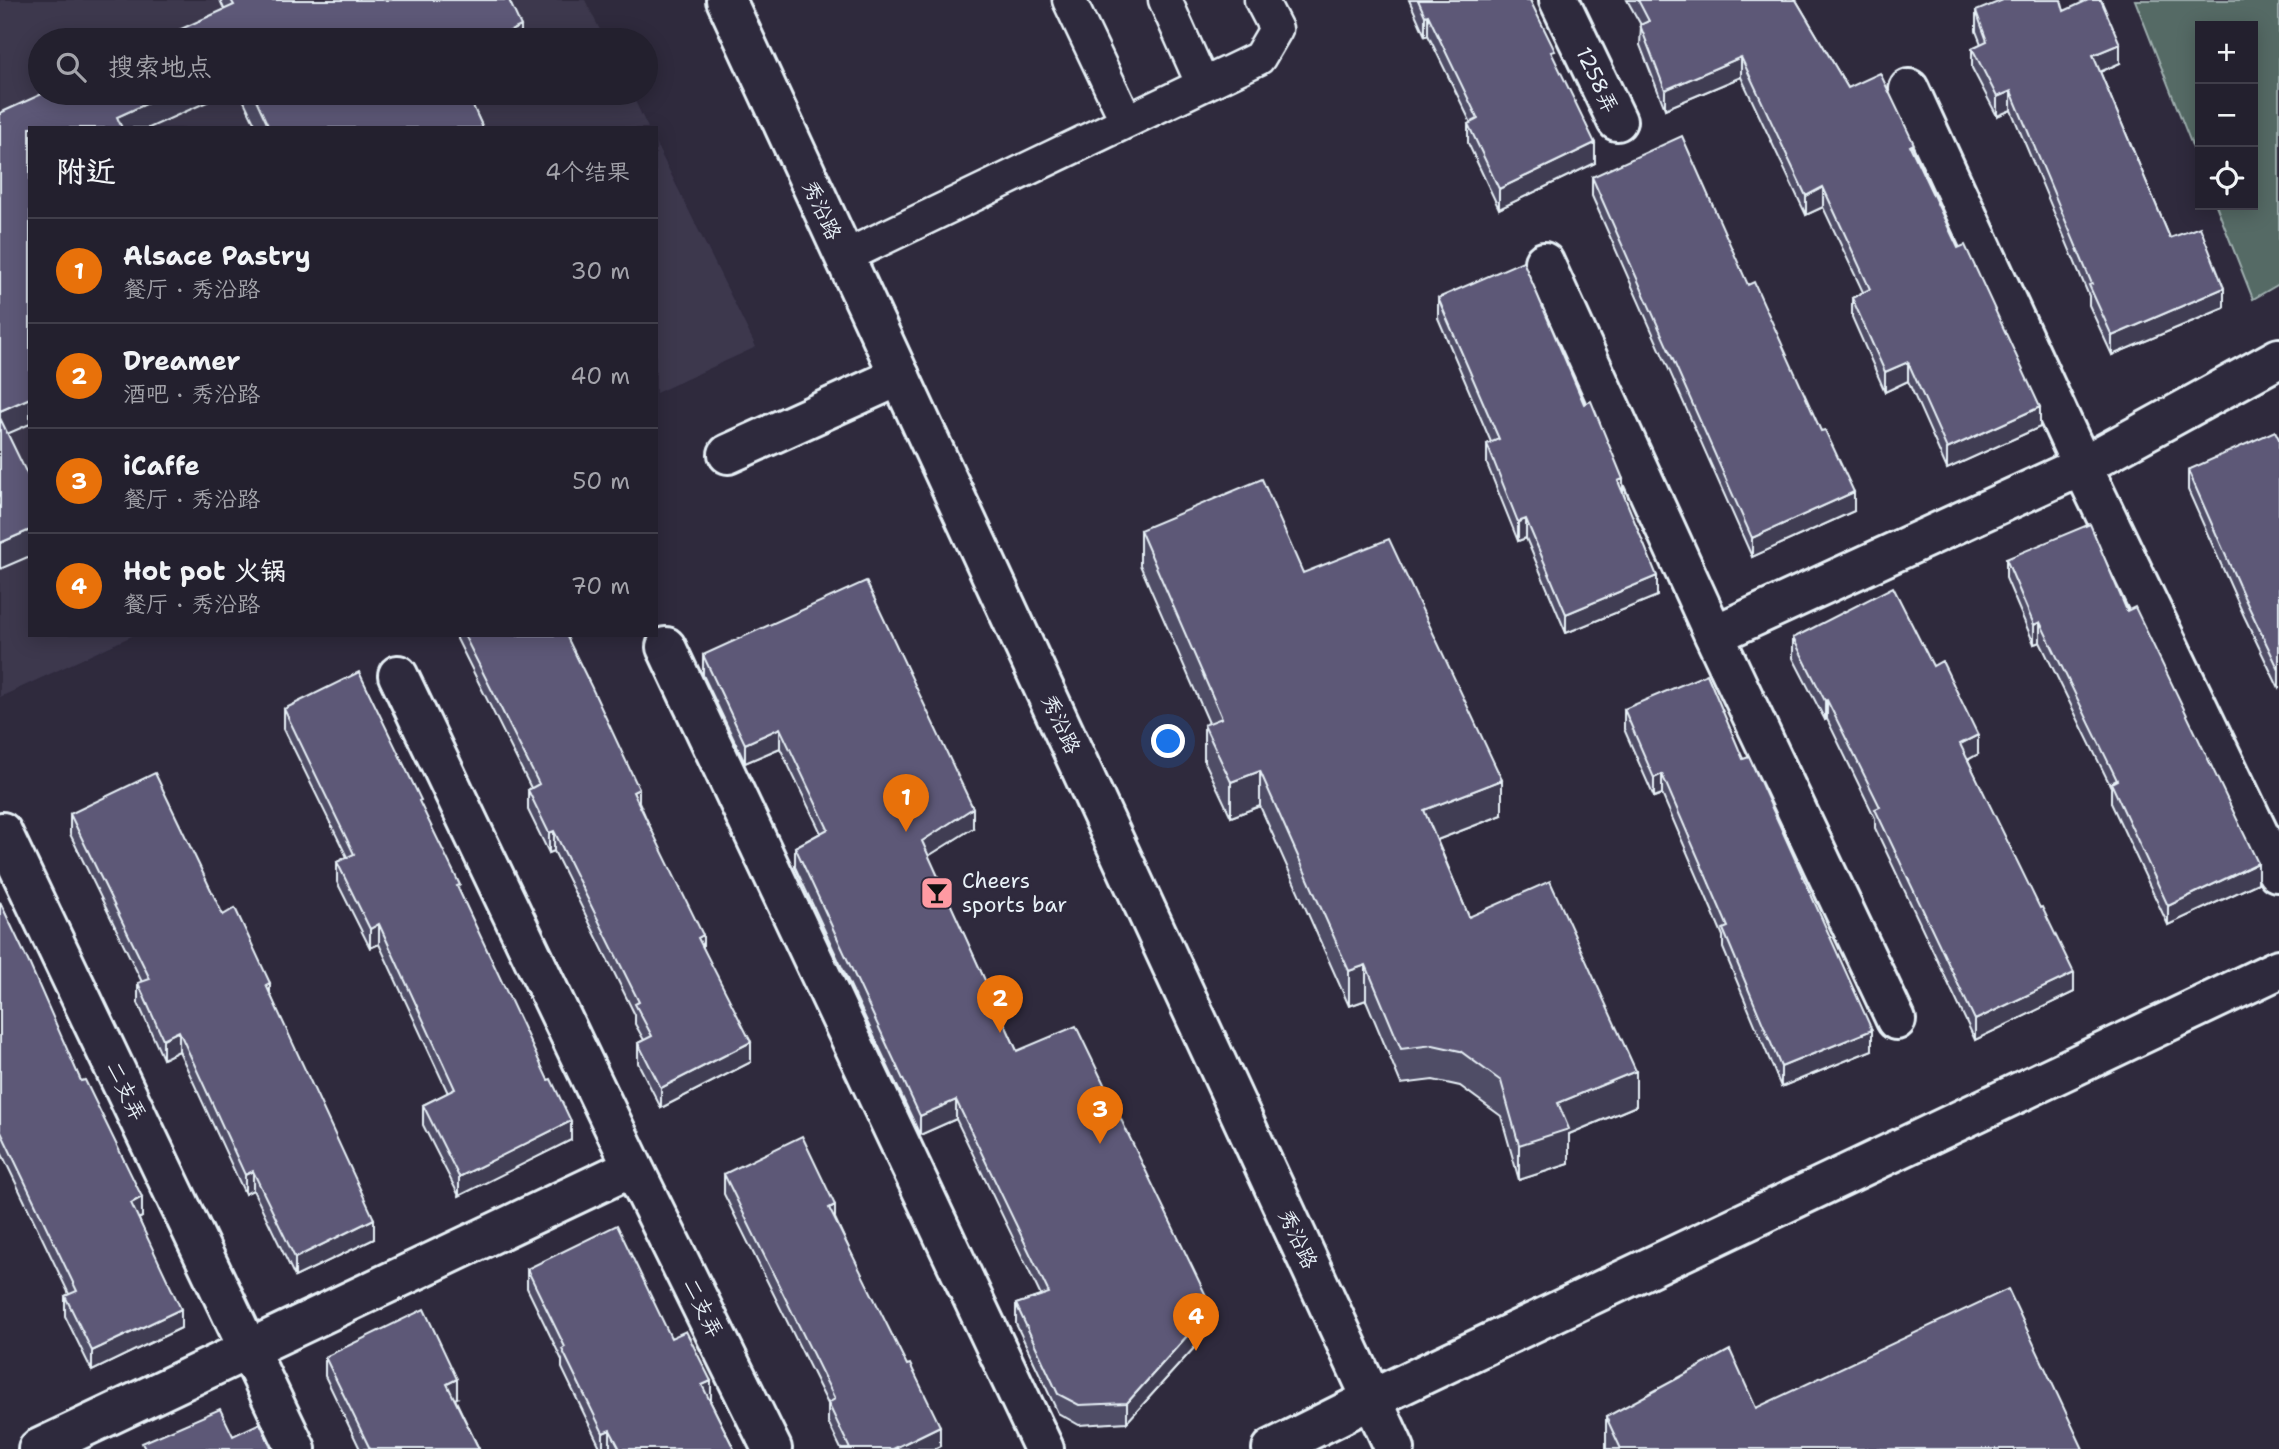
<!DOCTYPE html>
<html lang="zh">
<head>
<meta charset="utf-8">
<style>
  :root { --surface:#23202e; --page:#2f2d3a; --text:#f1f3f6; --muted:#a3a3aa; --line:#403e4a; --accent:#d93025 }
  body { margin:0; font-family:"Shantell Sans","LXGW WenKai TC",sans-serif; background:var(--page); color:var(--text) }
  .controls { position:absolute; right:21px; top:21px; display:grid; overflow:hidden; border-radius:0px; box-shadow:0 4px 18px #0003 }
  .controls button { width:63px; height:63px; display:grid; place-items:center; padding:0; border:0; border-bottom:2px solid var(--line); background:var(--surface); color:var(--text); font:35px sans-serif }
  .you { position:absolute; left:1169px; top:742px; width:24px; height:24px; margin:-18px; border:5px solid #fff; border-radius:50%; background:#1a73e8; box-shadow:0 0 0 10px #1a73e833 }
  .badge { display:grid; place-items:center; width:46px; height:46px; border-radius:50%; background:var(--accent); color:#fff; font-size:23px; font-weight:700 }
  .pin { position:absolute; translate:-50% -58px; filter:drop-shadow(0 2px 4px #0008) }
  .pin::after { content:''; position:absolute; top:37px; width:24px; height:21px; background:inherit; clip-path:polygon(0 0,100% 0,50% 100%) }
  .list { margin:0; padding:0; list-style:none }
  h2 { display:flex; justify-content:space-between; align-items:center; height:91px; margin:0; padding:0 28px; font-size:30px }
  h2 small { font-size:23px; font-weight:400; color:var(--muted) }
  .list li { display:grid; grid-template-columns:46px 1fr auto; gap:21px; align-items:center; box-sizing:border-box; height:105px; padding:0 28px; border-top:2px solid var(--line) }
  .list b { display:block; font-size:26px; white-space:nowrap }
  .list p { margin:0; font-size:23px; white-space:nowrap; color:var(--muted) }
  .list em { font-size:23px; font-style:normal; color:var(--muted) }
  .icon { flex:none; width:38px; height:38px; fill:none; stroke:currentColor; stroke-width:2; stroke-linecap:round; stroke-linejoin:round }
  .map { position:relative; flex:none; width:2279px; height:1449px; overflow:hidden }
  .search { position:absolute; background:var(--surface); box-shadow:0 4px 18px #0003; left:28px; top:28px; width:630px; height:77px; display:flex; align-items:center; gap:18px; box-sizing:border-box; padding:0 24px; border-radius:38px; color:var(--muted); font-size:26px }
  .panel { position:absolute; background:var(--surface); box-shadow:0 4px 18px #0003; left:28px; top:126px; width:630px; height:511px; border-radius:0px }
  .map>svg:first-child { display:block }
  .built { fill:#3d384e }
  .park { fill:#556a65; stroke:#9eaeae; stroke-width:2 }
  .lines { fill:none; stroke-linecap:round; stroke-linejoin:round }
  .lane-casing { stroke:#e8f1f8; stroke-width:37 }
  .street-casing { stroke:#e8f1f8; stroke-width:44 }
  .secondary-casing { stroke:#e8f1f8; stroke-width:44 }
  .lane { stroke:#2f2a3d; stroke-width:32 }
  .street { stroke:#2f2a3d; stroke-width:38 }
  .secondary { stroke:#2f2a3d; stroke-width:38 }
  .wall { fill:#504d66; stroke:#e8f1f8; stroke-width:2 }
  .shaded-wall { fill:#413e53; stroke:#e8f1f8; stroke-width:2 }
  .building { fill:#5d5977; stroke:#e8f1f8; stroke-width:2 }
  .labels { text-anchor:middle; stroke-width:5; stroke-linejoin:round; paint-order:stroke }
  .street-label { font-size:21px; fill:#e8f1f8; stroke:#2f2a3d }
  .poi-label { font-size:21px; fill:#e8f1f8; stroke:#2f2a3d; text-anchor:start }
</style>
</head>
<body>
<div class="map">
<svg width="2279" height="1449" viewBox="0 0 2279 1449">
  <rect width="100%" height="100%" fill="#2f2a3d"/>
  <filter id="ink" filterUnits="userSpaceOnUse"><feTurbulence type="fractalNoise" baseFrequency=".0143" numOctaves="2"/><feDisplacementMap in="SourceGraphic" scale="14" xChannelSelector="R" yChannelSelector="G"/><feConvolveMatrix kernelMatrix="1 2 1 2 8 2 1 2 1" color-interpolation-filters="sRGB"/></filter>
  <g filter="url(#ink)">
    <path class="built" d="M 0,0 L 585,0 L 605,40 L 40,40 L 40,93 L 631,93 L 648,128 L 30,128 L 30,635 L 134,635 L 0,697 Z
      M 656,144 L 756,347 L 656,393 Z"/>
    <path class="park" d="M 2135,0 L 2279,0 L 2279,284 L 2253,299 L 2216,205 L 2253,205 L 2253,26 L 2200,26 L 2200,166 Z"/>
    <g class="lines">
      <defs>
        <path id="lane" d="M 1069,0 L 1126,120
          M 1165,0 L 1202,83
          M 844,257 L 1259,58 L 1276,29 L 1261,0"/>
        <path id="street" d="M 1559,0 L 1617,121
          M 1909,89 L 2082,466 L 2277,872
          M 1544,262 L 1714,635 L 1896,1020
          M 728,454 L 900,376
          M 1714,635 L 2082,466 L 2279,358
          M 666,647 L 1044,1449
          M 398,675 L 633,1167 L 772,1449
          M 2,832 L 296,1449
          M 38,1449 L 633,1167
          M 1272,1449 L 1372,1399 L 2279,969"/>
        <path id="secondary" d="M 726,0 L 1395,1449"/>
      </defs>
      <use href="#lane" class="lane-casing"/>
      <use href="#street" class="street-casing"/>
      <use href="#secondary" class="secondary-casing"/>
      <use href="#lane" class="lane"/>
      <use href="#street" class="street"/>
      <use href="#secondary" class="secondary"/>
    </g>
    <path class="wall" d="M 220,0 L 509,0 L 521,40 L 224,9 Z
      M 1409,0 L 1530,0 L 1595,163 L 1499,209 L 1468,143 L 1468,124 L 1471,123 L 1428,35 L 1425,36 Z
      M 1627,0 L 1796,0 L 1848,88 L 1914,153 L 2040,427 L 1947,469 L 1908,381 L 1885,392 L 1852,317 L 1852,298 L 1863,292 L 1823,207 L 1806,215 L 1741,77 L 1665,109 L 1640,45 L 1641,25 Z
      M 1976,11 L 2064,11 L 2120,63 L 2100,72 L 2170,238 L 2224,308 L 2112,355 L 2089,305 L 2089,296 L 2011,110 L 1997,116 L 1972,68 L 1972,48 L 1981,44 L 1976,31 Z
      M 240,93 L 467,93 L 483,128 L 257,128 Z
      M 1592,177 L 1748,285 L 1854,511 L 1752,557 L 1592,196 Z
      M 1438,298 L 1584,404 L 1623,492 L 1657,596 L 1566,633 L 1526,538 L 1518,541 L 1487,464 L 1487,444 L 1491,442 L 1438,318 Z
      M 2279,439 L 2279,689 L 2244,616 L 2188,490 L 2188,470 Z
      M 1140,530 L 1303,573 L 1502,815 L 1437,840 L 1469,917 L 1636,1106 L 1569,1134 L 1569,1164 L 1519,1180 L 1501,1116 L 1460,1086 L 1433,1080 L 1401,1084 L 1366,1000 L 1349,1006 L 1260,806 L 1231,817 L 1204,760 L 1204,725 L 1209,723 L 1140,565 Z
      M 2006,559 L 2127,611 L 2258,883 L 2168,925 L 2111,803 L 2111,787 L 2040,642 L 2034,644 L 2006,578 Z
      M 455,635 L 566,635 L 703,948 L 751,1062 L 661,1108 L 638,1063 L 638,1043 L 644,1040 L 635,1024 L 635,1015 L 554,851 L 549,853 L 528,810 L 528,790 L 531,788 Z
      M 1793,638 L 1978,754 L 1968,760 L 2074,992 L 1975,1040 L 1875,828 L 1875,818 L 1827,719 L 1825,720 L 1793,658 Z
      M 703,655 L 973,828 L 928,856 L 1017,1051 L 1212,1328 L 1127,1422 L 1079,1425 L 1058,1413 L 1016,1324 L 1016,1304 L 1041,1296 L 956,1119 L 920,1135 L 795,867 L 795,847 L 821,833 L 780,748 L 745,763 L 703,675 Z
      M 284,709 L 421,806 L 571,1140 L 459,1196 L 423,1125 L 423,1105 L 448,1093 L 379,944 L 370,948 L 337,882 L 337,862 L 347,857 L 284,729 Z
      M 1624,709 L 1743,759 L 1872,1050 L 1781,1087 L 1723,948 L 1723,936 L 1662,794 L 1654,797 L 1624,729 Z
      M 70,814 L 223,915 L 270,994 L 374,1239 L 295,1277 L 253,1190 L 245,1194 L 179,1051 L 163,1059 L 138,1003 L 138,983 L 142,982 L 70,834 Z
      M 0,902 L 142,1217 L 139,1219 L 181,1328 L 92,1371 L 65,1316 L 65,1296 L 69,1294 L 0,1150 Z
      M 724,1174 L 835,1218 L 940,1446 L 934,1449 L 841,1449 L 828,1422 L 828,1404 L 724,1194 Z
      M 527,1269 L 671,1338 L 711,1400 L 710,1401 L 734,1449 L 601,1449 L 562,1368 L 562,1360 L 527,1288 Z
      M 325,1357 L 457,1398 L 455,1399 L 479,1449 L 360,1449 L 325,1376 Z
      M 1756,1408 L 2083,1449 L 1606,1449 L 1606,1417 Z"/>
    <path class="shaded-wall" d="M 1428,15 L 1428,35 L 1425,36 L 1425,16 Z
      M 521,26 L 521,40 L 491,40 Z
      M 2120,44 L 2120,63 L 2093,75 L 2093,55 Z
      M 1741,57 L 1741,77 L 1665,109 L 1665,90 Z
      M 2011,91 L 2011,110 L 1997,116 L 1997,97 Z
      M 170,93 L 227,93 L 149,128 L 117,128 L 117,117 Z
      M 1595,143 L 1595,163 L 1499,209 L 1499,189 Z
      M 1823,187 L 1823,207 L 1806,215 L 1806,196 Z
      M 2224,288 L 2224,308 L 2112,355 L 2112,336 Z
      M 1908,362 L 1908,381 L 1885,392 L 1885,372 Z
      M 30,398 L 30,424 L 0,437 L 0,411 Z
      M 2040,407 L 2040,427 L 1947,469 L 1947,449 Z
      M 1623,479 L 1623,498 L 1618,481 Z
      M 1854,492 L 1854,511 L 1752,557 L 1752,538 Z
      M 1526,519 L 1526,538 L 1518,541 L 1518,522 Z
      M 30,530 L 30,556 L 0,569 L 0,543 Z
      M 1657,576 L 1657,596 L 1566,633 L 1566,614 Z
      M 2040,622 L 2040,642 L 2034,644 L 2034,625 Z
      M 1827,700 L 1827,719 L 1825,720 L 1825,701 Z
      M 780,728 L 780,748 L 745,763 L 745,744 Z
      M 1978,735 L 1978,754 L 1960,764 L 1960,744 Z
      M 1260,771 L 1260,806 L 1231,817 L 1231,782 Z
      M 1662,774 L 1662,794 L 1654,797 L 1654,778 Z
      M 1502,780 L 1502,815 L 1424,845 L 1424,810 Z
      M 639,789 L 639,809 L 633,792 Z
      M 973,808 L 973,828 L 922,860 L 922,841 Z
      M 554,831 L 554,851 L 549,853 L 549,833 Z
      M 2258,863 L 2258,883 L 2168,925 L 2168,906 Z
      M 379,924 L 379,944 L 370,948 L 370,929 Z
      M 703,935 L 703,955 L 698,938 Z
      M 1366,965 L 1366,1000 L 1349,1006 L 1349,971 Z
      M 2074,973 L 2074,992 L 1975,1040 L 1975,1020 Z
      M 270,983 L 270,1003 L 266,985 Z
      M 1872,1030 L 1872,1050 L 1781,1087 L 1781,1067 Z
      M 179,1031 L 179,1051 L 163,1059 L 163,1039 Z
      M 751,1042 L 751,1062 L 661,1108 L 661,1088 Z
      M 1636,1071 L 1636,1106 L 1569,1134 L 1569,1164 L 1519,1180 L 1519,1145 L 1558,1103 Z
      M 956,1100 L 956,1119 L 920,1135 L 920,1116 Z
      M 571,1121 L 571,1140 L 459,1196 L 459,1177 Z
      M 253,1171 L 253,1190 L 245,1194 L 245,1175 Z
      M 142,1197 L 142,1217 L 131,1222 L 131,1203 Z
      M 835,1205 L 835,1225 L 829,1208 Z
      M 374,1219 L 374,1239 L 295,1277 L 295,1258 Z
      M 1212,1308 L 1212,1328 L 1127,1422 L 1127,1403 Z
      M 181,1309 L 181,1328 L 92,1371 L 92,1351 Z
      M 457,1379 L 457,1398 L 447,1403 L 447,1384 Z
      M 711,1381 L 711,1400 L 702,1405 L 702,1385 Z
      M 940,1426 L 940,1446 L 934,1449 L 893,1449 Z
      M 610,1430 L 610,1449 L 603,1449 L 603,1433 Z"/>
    <path class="building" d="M 231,0 L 509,0 L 521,26 L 491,40 L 157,40 L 234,5 Z
      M 1418,0 L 1530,0 L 1555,51 L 1551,52 L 1595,143 L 1499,189 L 1468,124 L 1478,119 L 1428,15 L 1425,16 Z
      M 1638,0 L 1796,0 L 1848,88 L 1880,73 L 1914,144 L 1910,146 L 1958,248 L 1965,245 L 2040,407 L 1947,449 L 1908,362 L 1885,372 L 1852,298 L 1870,289 L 1823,187 L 1806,196 L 1741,57 L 1665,90 L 1640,25 L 1649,21 Z
      M 2003,0 L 2061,0 L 2064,11 L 2088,0 L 2101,0 L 2120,44 L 2093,55 L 2170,238 L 2200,227 L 2224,288 L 2112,336 L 2089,285 L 2092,284 L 2011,91 L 1997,97 L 1972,48 L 1987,41 L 1976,11 Z
      M 44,93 L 170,93 L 117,117 L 122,128 L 30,128 L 30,398 L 0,411 L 0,113 Z
      M 253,93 L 467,93 L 483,128 L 269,128 Z
      M 1682,136 L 1748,285 L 1754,282 L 1821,431 L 1825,430 L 1854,492 L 1752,538 L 1592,177 Z
      M 1523,261 L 1584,404 L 1591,401 L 1623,479 L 1618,481 L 1657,576 L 1566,614 L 1526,519 L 1518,522 L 1487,444 L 1499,439 L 1438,298 Z
      M 0,418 L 30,480 L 30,530 L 0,543 Z
      M 2275,431 L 2279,439 L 2279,670 L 2244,597 L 2188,470 Z
      M 1262,479 L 1303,573 L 1389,539 L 1502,780 L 1424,810 L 1469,917 L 1550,881 L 1636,1071 L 1558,1103 L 1569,1129 L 1519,1145 L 1501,1081 L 1460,1051 L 1433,1045 L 1401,1049 L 1366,965 L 1349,971 L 1260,771 L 1231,782 L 1204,725 L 1222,718 L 1140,530 Z
      M 2090,524 L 2127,611 L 2135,607 L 2258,863 L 2168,906 L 2111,783 L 2117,780 L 2040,622 L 2034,625 L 2006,559 Z
      M 866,581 L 973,808 L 922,841 L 1017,1051 L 1076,1026 L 1212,1308 L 1127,1403 L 1079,1405 L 1058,1394 L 1016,1304 L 1049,1293 L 956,1100 L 920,1116 L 795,847 L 828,829 L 780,728 L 745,744 L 703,655 Z
      M 1893,587 L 1933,666 L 1942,661 L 1978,735 L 1960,744 L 2040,908 L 2042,907 L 2074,973 L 1975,1020 L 1875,809 L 1880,807 L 1827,700 L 1825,701 L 1793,638 Z
      M 464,635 L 566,635 L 591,686 L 639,789 L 633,792 L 703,935 L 698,938 L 751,1042 L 661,1088 L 638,1043 L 652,1036 L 635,1004 L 639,1002 L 554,831 L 549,833 L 528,790 L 539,784 Z
      M 359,672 L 421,800 L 419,801 L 460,885 L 457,886 L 548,1080 L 551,1079 L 571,1121 L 459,1177 L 423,1105 L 455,1089 L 379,924 L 370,929 L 337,862 L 354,854 L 284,709 Z
      M 1707,674 L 1743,759 L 1749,757 L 1872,1030 L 1781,1067 L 1723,929 L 1728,927 L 1662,774 L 1654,778 L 1624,709 Z
      M 155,773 L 223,915 L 235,908 L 270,983 L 266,985 L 374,1219 L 295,1258 L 253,1171 L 245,1175 L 179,1031 L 163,1039 L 138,983 L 150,979 L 70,814 Z
      M 0,902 L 30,965 L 81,1081 L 85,1080 L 142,1197 L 131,1203 L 181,1309 L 92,1351 L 65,1296 L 77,1291 L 0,1130 Z
      M 802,1136 L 835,1205 L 829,1208 L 907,1365 L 910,1364 L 940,1426 L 893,1449 L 850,1449 L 828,1403 L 835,1399 L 724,1174 Z
      M 617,1225 L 671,1338 L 686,1331 L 711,1381 L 702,1385 L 734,1449 L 620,1449 L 610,1430 L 603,1433 L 562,1349 L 565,1347 L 527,1269 Z
      M 2008,1289 L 2083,1449 L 1621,1449 L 1606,1417 L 1730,1350 L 1756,1408 Z
      M 424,1309 L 457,1379 L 447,1384 L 479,1449 L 370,1449 L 325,1357 Z
      M 220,1409 L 233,1436 L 260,1423 L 272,1449 L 145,1449 L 142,1443 Z"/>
  </g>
  <defs>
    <symbol id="bar-square" viewBox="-11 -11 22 22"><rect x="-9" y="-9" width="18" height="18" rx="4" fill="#ff9aa2" stroke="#2f2a3d"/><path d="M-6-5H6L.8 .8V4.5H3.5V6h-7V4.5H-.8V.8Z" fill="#111"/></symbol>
  </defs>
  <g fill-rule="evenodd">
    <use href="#bar-square" x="918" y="874" width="38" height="38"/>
  </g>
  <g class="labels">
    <g class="street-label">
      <text transform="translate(1597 80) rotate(65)" y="7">1258弄</text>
      <text transform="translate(822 210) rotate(65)" y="7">秀沿路</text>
      <text transform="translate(1061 724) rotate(65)" y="7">秀沿路</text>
      <text transform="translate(126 1091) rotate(64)" y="7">二支弄</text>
      <text transform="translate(1298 1239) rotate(65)" y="7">秀沿路</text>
      <text transform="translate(703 1308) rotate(64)" y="7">二支弄</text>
    </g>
    <g class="poi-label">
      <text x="962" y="888">Cheers<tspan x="962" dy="24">sports bar</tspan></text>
    </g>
  </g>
</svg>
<div class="controls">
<button>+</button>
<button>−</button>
<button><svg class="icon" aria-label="locate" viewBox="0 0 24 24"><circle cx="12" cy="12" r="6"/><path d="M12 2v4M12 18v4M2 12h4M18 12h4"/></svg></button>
</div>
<div class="you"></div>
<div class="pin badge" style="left:906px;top:832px;background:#e8710a">1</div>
<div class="pin badge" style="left:1000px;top:1033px;background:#e8710a">2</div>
<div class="pin badge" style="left:1100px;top:1144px;background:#e8710a">3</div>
<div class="pin badge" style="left:1196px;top:1351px;background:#e8710a">4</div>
<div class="search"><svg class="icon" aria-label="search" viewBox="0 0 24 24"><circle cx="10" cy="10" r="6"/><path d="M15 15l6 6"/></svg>搜索地点</div>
<section class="panel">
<h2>附近<small>4个结果</small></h2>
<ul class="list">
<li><span class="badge" style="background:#e8710a">1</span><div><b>Alsace Pastry</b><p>餐厅 · 秀沿路</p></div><em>30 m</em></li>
<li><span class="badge" style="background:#e8710a">2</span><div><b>Dreamer</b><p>酒吧 · 秀沿路</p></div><em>40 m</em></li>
<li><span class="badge" style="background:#e8710a">3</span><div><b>iCaffe</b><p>餐厅 · 秀沿路</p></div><em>50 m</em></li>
<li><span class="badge" style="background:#e8710a">4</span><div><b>Hot pot 火锅</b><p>餐厅 · 秀沿路</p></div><em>70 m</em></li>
</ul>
</section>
</div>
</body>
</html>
